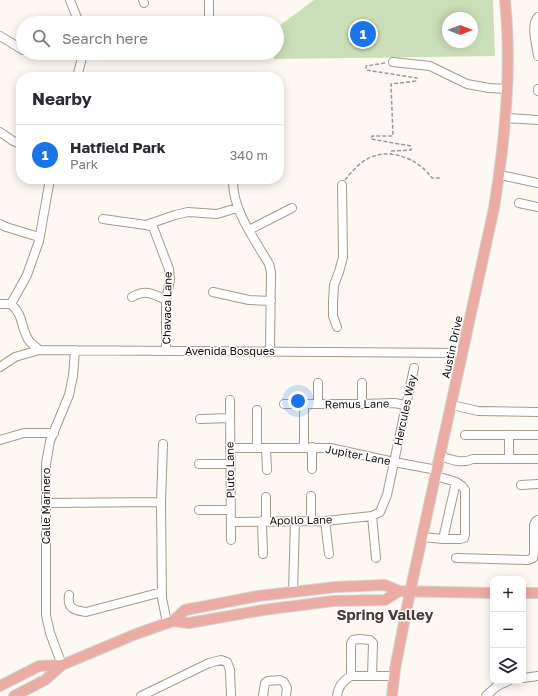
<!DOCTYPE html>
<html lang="en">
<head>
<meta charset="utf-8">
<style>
  :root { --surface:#fff; --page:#f7f7f7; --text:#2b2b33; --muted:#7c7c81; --line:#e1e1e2; --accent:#1a73e8 }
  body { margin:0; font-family:"Golos Text",sans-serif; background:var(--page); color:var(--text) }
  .controls { position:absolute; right:12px; bottom:12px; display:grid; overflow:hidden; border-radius:8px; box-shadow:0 2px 10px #0003 }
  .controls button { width:36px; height:36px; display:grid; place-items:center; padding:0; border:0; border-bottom:1px solid var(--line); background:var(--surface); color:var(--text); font:20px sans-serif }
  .compass { position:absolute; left:442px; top:12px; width:36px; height:36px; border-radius:50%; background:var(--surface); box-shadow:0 2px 10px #0003; rotate:90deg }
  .you { position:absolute; left:298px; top:401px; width:14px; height:14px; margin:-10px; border:3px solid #fff; border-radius:50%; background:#1a73e8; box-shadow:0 0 0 6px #1a73e833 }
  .badge { display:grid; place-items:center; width:26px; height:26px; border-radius:50%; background:var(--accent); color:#fff; font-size:13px; font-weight:700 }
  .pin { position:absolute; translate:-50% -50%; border:2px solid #fff; box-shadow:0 1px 4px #0006 }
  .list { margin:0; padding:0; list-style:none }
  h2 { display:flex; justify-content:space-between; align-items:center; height:52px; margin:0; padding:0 16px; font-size:17px }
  h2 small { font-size:13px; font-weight:400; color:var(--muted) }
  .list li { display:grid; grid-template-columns:26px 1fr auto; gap:12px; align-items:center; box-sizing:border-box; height:60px; padding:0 16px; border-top:1px solid var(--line) }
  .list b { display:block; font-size:15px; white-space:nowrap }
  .list p { margin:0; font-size:13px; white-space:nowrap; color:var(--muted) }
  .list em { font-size:13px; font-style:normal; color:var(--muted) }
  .icon { flex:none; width:22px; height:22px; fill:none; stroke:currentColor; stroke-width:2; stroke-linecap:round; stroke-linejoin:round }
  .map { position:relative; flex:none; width:538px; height:696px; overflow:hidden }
  .search { position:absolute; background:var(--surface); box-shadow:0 2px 10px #0003; left:16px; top:16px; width:268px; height:44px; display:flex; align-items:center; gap:10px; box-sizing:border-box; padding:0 14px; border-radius:22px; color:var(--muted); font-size:15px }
  .panel { position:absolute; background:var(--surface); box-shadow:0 2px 10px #0003; left:16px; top:72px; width:268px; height:112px; border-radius:16px }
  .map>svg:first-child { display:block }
  .green { fill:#cadeb7; fill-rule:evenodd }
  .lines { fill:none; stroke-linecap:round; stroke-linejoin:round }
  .minor-casing { stroke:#a79a8b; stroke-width:10 }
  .major-casing { stroke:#d4d4d3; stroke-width:12 }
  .path { stroke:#9e9993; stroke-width:1.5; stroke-dasharray:4 2; stroke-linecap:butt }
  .minor { stroke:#fff; stroke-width:8 }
  .major { stroke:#ebaca6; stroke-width:10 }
  .labels { text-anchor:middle; stroke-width:3; stroke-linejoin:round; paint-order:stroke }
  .street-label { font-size:11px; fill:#120e09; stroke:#fff }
  .district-label { font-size:15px; font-weight:bold; fill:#4b3f33; stroke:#fff }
</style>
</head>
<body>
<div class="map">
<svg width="538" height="696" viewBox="0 0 538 696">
  <rect width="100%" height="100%" fill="#fdf8f1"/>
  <path class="green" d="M 314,0 L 493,0 L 495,56 L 274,59 L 275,53 L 277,53 L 277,42 L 279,26 ZM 448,18 L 472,18 L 472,42 L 448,42 Z"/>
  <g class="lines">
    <defs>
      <path id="minor" d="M 70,0 L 79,23
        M 143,0 L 144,3
        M 209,0 L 209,23
        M 538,17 C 530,25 537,46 538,56
        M 0,36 L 23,50
        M 393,62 L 430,66 L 467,84 L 489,88 L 507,89
        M 77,77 L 82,58 L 81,53
        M 538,91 L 538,89
        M 506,118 L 538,120
        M 0,132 L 13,141 L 21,144
        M 500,175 L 538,183
        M 233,179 C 232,210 254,238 269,264 L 271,272 L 270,351
        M 519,203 L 538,207
        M 103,219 L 146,225 L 175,215 L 188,212 L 217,214 L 237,208
        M 0,224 L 6,227 L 39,237
        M 146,225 L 153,227 L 169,269 L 170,280 L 166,300 L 166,351
        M 249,230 L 292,208
        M 213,292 L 249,300 L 271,301
        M 132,297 C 146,289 153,294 166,300
        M 0,304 L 11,304
        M 11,304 L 27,275 L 39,241 L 50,179
        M 11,304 C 24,316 20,325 28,339 C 30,343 36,347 39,350
        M 337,327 L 333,316 L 333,302 L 334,285 L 339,272 L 343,257 L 342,185
        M 0,367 L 15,357 L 39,350 L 463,353
        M 318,383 L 318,404
        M 230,400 L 231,540
        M 284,404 L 362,404 L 394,403 L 405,405
        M 362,404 L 362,383
        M 452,405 L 478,411 L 538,412
        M 200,419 L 230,418
        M 465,435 L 538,435
        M 509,435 L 509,459
        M 0,440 L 24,433 L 54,433
        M 304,447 L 304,404
        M 312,447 L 312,469
        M 230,448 L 330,448 L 394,462 L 437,470
        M 257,448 L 257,410
        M 266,448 L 267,470
        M 440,456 C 452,460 461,464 473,459 L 538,459
        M 199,464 L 230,464
        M 521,485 L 538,484
        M 311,496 L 311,521
        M 161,502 L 162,598 L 167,623
        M 46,503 L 161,502 L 163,444
        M 199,510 L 231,510
        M 372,516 L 376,558
        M 262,521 L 263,554
        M 266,521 L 266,497
        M 325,521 L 329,554
        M 231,522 L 325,521 L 372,516 L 380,512 L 387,495 L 414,368
        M 422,537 L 443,539 L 456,482 L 436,476
        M 443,539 L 460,539 L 464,538 L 465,534 L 465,490 L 462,486 L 456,482
        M 456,558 L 528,560 L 533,558 L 534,553 L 534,525 L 536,521 L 538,520
        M 293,592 L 295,521
        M 69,595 C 67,609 74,610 86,612 L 162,592
        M 62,665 L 50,633 L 46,615 L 46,464 L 50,441 L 69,395 L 73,376 L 75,350
        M 351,676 L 351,644 L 353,640 L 359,639 L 370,640 L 373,643 L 372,676
        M 523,678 L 538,676
        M 141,696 L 209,663 L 221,660 L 227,662 L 230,670 L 231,696
        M 263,696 L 265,683 L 268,681 L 280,680 L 284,682 L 287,688 L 286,696
        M 337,696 C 338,687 344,680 351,676 L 394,676
        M 486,696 L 497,686 L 508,681"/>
      <path id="major" d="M 523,593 L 538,593
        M 173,621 L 189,623 L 263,610 L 333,601 L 385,600 L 399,591
        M 0,686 L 39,666 L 62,665
        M 14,696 L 45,680 L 62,665 L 136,634 L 173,621 L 185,610 L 258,596 L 336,587 L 385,585 L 399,591 L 493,593
        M 392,696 L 395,669 L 410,592 L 494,208 C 505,140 512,70 505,0"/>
    </defs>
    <use href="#minor" class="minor-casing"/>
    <use href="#major" class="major-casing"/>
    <path class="path" d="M 385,63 L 366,66 L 366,70 L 417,78 L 416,81 L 391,84 L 393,136 L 372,136 L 371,139 L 411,146 L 411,150 L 391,151 L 391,155
      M 345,180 C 352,171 363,159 374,156 C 395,149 420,161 432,178 L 440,178"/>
    <use href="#minor" class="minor"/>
    <use href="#major" class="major"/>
  </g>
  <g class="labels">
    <g class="street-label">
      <text transform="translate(167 308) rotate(-89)" y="4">Chavaca Lane</text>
      <text transform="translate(452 347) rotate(-78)" y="4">Austin Drive</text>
      <text x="230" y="355">Avenida Bosques</text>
      <text transform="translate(357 404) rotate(-1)" y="4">Remus Lane</text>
      <text transform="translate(405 410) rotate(-78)" y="4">Hercules Way</text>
      <text transform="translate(358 455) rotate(11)" y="4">Jupiter Lane</text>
      <text transform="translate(230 470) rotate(-91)" y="4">Pluto Lane</text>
      <text transform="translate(46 506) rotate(-90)" y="4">Calle Marinero</text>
      <text transform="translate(301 520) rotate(-1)" y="4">Apollo Lane</text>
    </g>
    <g class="district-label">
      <text x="385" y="620">Spring Valley</text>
    </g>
  </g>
</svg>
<div class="controls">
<button>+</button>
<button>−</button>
<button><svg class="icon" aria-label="layers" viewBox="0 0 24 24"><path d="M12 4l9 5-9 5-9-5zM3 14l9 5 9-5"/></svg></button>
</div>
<svg class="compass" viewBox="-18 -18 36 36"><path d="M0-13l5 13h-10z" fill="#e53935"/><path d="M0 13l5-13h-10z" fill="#7c7c81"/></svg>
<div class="you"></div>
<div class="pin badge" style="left:363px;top:34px">1</div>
<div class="search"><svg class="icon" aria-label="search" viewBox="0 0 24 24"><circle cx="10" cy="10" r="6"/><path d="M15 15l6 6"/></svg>Search here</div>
<section class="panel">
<h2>Nearby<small></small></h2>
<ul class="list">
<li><span class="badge">1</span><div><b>Hatfield Park</b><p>Park</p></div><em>340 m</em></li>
</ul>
</section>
</div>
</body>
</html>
